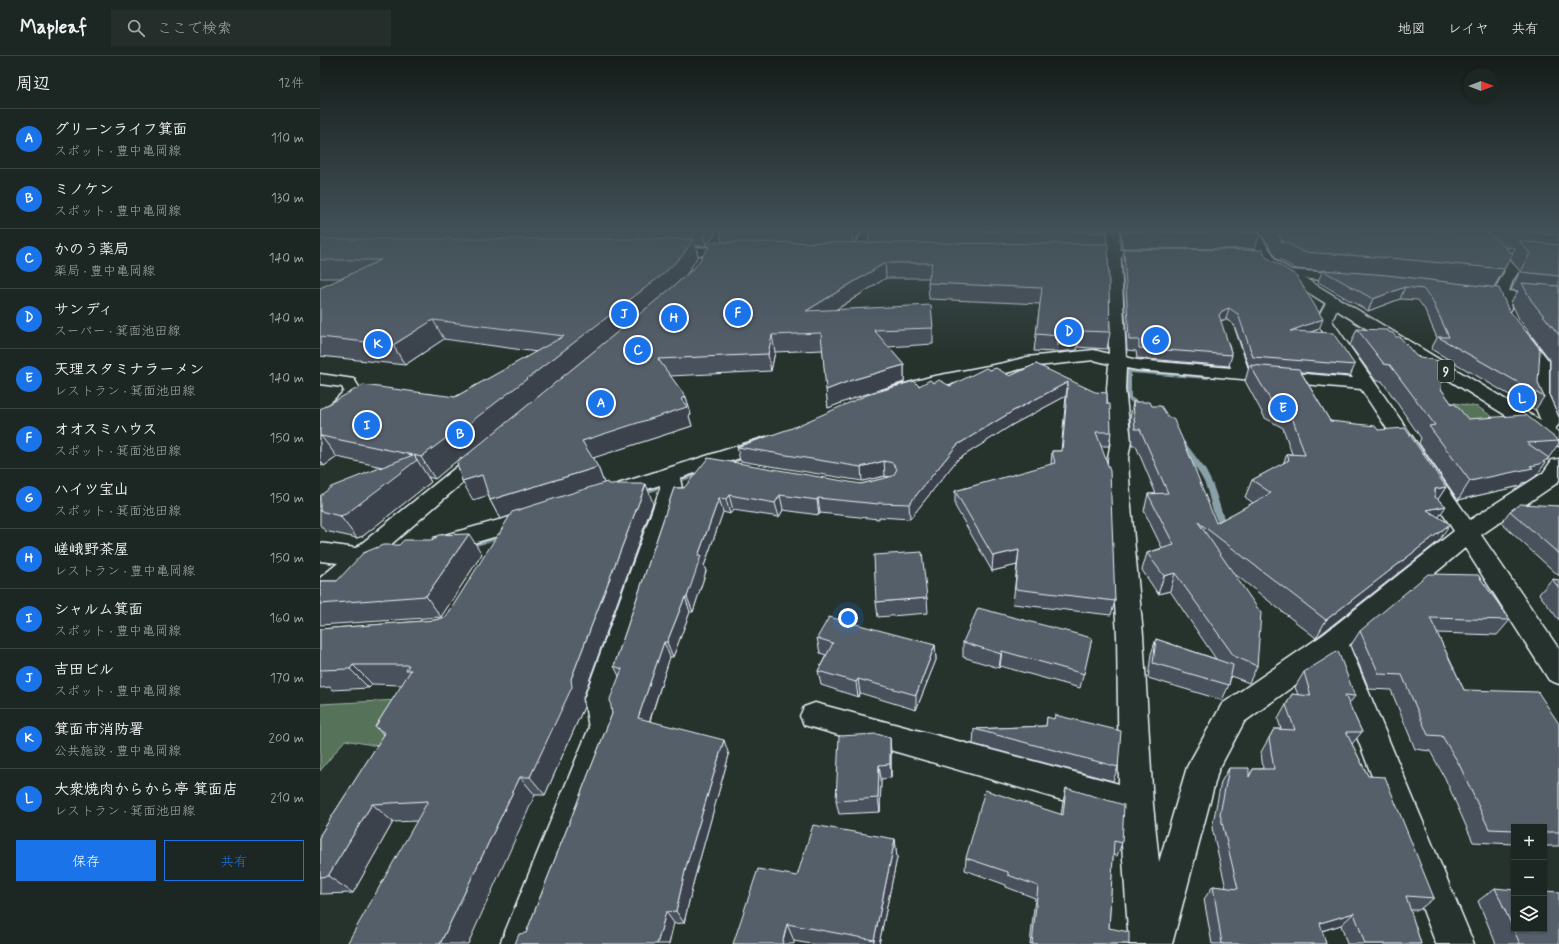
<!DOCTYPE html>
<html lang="ja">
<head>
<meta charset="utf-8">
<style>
  :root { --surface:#1c2622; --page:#252e2a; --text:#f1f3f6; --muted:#a0a5a5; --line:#3a4340; --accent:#1a73e8 }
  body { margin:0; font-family:Mynerve,"Klee One",sans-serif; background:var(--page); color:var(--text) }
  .controls { position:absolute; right:12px; bottom:12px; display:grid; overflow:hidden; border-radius:0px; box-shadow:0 1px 3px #0004 }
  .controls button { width:36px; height:36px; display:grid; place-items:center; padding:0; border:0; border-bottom:1px solid var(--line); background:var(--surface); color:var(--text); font:20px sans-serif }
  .compass { position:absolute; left:1143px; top:12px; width:36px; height:36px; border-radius:50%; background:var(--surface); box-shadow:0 1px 3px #0004; rotate:90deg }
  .you { position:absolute; left:528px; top:562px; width:14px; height:14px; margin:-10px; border:3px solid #fff; border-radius:50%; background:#1a73e8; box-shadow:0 0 0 6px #1a73e833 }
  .badge { display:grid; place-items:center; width:26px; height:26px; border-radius:50%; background:var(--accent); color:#fff; font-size:13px; font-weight:700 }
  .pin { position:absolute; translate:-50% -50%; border:2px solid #fff; box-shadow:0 1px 4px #0006 }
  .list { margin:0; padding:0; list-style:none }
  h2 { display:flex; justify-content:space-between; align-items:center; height:52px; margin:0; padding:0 16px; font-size:17px }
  h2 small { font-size:13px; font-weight:400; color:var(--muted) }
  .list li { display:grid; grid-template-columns:26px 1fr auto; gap:12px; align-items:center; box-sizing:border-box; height:60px; padding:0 16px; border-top:1px solid var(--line) }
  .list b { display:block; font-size:15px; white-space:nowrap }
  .list p { margin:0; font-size:13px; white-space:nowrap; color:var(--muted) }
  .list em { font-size:13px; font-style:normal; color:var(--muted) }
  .actions { display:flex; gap:8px; padding:12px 16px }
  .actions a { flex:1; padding:9px 0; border:1px solid var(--accent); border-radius:0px; text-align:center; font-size:14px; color:var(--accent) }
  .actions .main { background:var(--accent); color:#fff }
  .icon { flex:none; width:22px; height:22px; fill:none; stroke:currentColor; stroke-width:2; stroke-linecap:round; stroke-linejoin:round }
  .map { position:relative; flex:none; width:1239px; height:888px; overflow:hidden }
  header { display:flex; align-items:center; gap:24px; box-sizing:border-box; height:56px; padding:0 20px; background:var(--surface); border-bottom:1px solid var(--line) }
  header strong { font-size:19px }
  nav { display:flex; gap:22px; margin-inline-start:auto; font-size:14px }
  .search { width:280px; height:36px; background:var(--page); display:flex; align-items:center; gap:10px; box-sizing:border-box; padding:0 14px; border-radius:0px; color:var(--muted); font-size:15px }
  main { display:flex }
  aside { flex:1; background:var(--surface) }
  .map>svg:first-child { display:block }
  .green { fill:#567259; stroke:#9fb2a8 }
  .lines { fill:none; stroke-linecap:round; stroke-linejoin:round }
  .stream { fill:#89a0a6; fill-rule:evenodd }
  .minor-casing { stroke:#e8f1f8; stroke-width:3 }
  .major-casing { stroke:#e8f1f8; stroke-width:3 }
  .minor { fill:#26332d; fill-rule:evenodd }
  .major { fill:#26332d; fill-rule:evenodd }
  .wall { fill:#48515c; stroke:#e8f1f8; fill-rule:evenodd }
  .shaded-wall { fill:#3b424b; stroke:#e8f1f8 }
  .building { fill:#545e6b; stroke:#e8f1f8 }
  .labels { text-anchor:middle; stroke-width:3; stroke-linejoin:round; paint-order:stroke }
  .shield { fill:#26332d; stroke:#aeb8bb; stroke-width:1 }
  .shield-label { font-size:13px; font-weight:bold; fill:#e8f1f8 }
</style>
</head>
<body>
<header>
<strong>Mapleaf</strong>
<div class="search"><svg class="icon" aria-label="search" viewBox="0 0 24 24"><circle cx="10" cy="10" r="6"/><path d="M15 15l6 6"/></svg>ここで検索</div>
<nav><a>地図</a><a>レイヤ</a><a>共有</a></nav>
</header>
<main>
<aside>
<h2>周辺<small>12件</small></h2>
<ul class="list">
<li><span class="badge">A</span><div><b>グリーンライフ箕面</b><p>スポット · 豊中亀岡線</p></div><em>110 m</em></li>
<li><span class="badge">B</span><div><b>ミノケン</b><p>スポット · 豊中亀岡線</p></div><em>130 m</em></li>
<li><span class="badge">C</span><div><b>かのう薬局</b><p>薬局 · 豊中亀岡線</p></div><em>140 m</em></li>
<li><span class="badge">D</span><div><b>サンディ</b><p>スーパー · 箕面池田線</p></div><em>140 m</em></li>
<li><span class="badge">E</span><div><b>天理スタミナラーメン</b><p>レストラン · 箕面池田線</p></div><em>140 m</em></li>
<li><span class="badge">F</span><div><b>オオスミハウス</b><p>スポット · 箕面池田線</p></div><em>150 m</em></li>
<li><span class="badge">G</span><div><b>ハイツ宝山</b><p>スポット · 箕面池田線</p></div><em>150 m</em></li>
<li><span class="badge">H</span><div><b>嵯峨野茶屋</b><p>レストラン · 豊中亀岡線</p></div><em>150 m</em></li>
<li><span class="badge">I</span><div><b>シャルム箕面</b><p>スポット · 豊中亀岡線</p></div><em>160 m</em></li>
<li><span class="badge">J</span><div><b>吉田ビル</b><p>スポット · 豊中亀岡線</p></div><em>170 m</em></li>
<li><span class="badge">K</span><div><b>箕面市消防署</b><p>公共施設 · 豊中亀岡線</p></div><em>200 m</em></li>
<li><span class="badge">L</span><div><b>大衆焼肉からから亭 箕面店</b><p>レストラン · 箕面池田線</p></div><em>210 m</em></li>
</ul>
<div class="actions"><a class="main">保存</a><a>共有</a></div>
</aside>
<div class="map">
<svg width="1239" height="888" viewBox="0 0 1239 888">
  <rect width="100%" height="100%" fill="#26332d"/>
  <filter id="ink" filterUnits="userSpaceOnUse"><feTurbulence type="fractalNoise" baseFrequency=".025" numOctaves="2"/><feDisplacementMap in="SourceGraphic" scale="8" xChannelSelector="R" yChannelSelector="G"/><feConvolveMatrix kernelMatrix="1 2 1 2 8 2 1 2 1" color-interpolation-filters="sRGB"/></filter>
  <g filter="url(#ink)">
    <path class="green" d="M 1111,343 L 1158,351 L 1186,370 L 1138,370 Z
      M 99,643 L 63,691 L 25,684 L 0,715 L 0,648 Z"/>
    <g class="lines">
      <path class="stream" d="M 712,308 L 714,309 L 714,311 L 677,321 L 674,319 L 675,318 Z
        M 808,313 L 888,319 L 891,321 L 888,323 L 811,317 L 811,341 L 825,351 L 826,352 L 823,354 L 805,342 L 805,315 Z
        M 858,385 L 864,385 L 885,413 L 893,429 L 905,465 L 910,472 L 909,474 L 903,474 C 892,461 891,444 885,428 C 878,413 867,401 857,387 Z
        M 427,396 L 430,396 L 434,398 L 411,409 L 408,409 L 404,407 L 405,405 Z
        M 379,413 L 382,413 L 386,415 L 385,417 L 360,426 L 357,426 L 353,424 L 354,422 Z
        M 334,429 L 337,430 L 338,432 L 337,434 L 319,440 L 315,437 L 316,435 Z
        M 170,480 L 173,481 L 174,483 L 173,485 L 145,493 L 142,492 L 141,490 L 142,488 Z"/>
      <defs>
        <path id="minor" d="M 543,174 L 555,174 L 543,200 L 533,200 L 532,197 Z
          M 787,174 L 799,174 L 806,301 L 817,304 L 911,312 L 897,269 L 900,266 L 905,264 L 910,266 L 913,269 L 928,313 L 1033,322 L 996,265 L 1008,243 L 1013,242 L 1018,243 L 1020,246 L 1012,265 L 1150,464 L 1223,417 L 1232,404 L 1239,403 L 1239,424 L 1237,427 L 1161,479 L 1239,593 L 1239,628 L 1229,624 L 1145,492 L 1029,589 L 1154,888 L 1116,888 L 1008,605 L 924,666 L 898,715 L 852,888 L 809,888 L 800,761 L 484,669 L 480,660 L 484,651 L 495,647 L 799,728 L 797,579 L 788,440 L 788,402 L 791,385 L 787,333 L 789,308 L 774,304 L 708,311 L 686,317 L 613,331 L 569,343 L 563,342 L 560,338 L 563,334 L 610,321 L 684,307 L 707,301 L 774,294 L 789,298 ZM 806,312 L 817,314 L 1041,333 L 1134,475 L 1004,578 L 902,648 L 867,711 L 839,806 L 833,749 L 823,579 L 810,440 L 808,402 L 811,385 L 805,333 Z
          M 925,174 L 937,174 L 952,198 L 951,201 L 941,201 Z
          M 1139,174 L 1153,174 L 1180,195 L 1197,212 L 1199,215 L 1193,224 L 1189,235 L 1239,241 L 1239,249 L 1190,244 L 1192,252 L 1190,255 L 1185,256 L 1180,255 L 1175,242 L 1147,238 L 1145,235 L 1147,232 L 1152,231 L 1175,233 L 1185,215 L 1171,201 Z
          M 970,214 L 1030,218 L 1035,219 L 1037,222 L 1035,225 L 1030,226 L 965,221 L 963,218 L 965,215 Z
          M 1201,275 L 1207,277 L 1229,305 L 1229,340 L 1239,362 L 1239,368 C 1232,377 1227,381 1216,378 L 1213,374 L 1221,365 L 1211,340 L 1213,305 L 1193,280 L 1195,277 Z
          M 0,318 L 34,323 L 42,336 C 32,350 17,364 0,369 L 0,355 L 12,347 L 24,335 L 22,331 L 0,328 Z
          M 446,381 L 453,383 L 456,387 L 453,391 L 360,422 L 362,433 L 294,643 L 299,672 L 218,888 L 180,888 L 269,672 L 264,643 L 340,433 L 340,429 L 293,444 L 285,442 L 282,437 L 285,432 Z
          M 162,394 L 169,396 L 172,400 L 169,404 L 68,491 L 71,492 L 75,498 L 71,504 L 48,509 L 9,543 L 0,546 L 0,522 L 18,507 L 0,505 L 0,487 L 36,492 L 155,396 Z
          M 211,455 L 219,458 L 222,463 L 219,468 L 122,496 L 114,494 L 110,488 L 114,482 Z"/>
        <path id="major" d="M 415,191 L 420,192 L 421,195 L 420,198 L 347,200 L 342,199 L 341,196 L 342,193 L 347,192 Z
          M 759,194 L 833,194 L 838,195 L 839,198 L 838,201 L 833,202 L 754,201 L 753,198 L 754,195 Z
          M 915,194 L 951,195 L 955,204 L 1239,376 L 1239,390 L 1232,388 L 944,209 L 941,202 L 910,201 L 909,198 L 910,195 Z"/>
      </defs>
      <use href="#minor" class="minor-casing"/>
      <use href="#major" class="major-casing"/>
      <use href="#minor" class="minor"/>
      <use href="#major" class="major"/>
    </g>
    <path class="wall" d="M 0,174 L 398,174 L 386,190 L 376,190 L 378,200 L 367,218 L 356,229 L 402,186 L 400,174 L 541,174 L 535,187 L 549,187 L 548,174 L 788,176 L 786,188 L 790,276 L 787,293 L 757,291 L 757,294 L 737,296 L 714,295 L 720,248 L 609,243 L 608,227 L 610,222 L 566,222 L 516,254 L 613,272 L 613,288 L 568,291 L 584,309 L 584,326 L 534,342 L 508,352 L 503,294 L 455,296 L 451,315 L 350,320 L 366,341 L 371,359 L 369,360 L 372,370 L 272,402 L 278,411 L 284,427 L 333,447 L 263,642 L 264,651 L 225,739 L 215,739 L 97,765 L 73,766 L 33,837 L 0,838 L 0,779 L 64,679 L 55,671 L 82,629 L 52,628 L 49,632 L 12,634 L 10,631 L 0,632 L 0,573 L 115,564 L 126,561 L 180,478 L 190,460 L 180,463 L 170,444 L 168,439 L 153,444 L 141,402 L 134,407 L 115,423 L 108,421 L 111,426 L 43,480 L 37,482 L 5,475 L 0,469 L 0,440 L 62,411 L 17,401 L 4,410 L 2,409 L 0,410 L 0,353 L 135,341 L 217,296 L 124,283 L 85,309 L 0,300 L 0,232 L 23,222 L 0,222 Z
      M 801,174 L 1239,174 L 1239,361 L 1230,340 L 1230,304 L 1199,263 L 1191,246 L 1198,235 L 1191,234 L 1200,215 L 1190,203 L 1174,231 L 1224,341 L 1215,354 L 1111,293 L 1117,282 L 1105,254 L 1098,244 L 1080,243 L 1048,255 L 998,226 L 1002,215 L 976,213 L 959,203 L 958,204 L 956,203 L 952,194 L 940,177 L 935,193 L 802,192 ZM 1185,191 L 1195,192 L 1192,197 Z
      M 804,193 L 946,201 L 999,273 L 992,276 L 1035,309 L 1030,320 L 981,316 L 1010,365 L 1058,374 L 1126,431 L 1118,443 L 1119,461 L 1119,485 L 996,582 L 912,516 L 937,610 L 929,627 L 911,620 L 909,629 L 902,644 L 828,622 L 831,598 L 836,583 L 896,603 L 850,535 L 838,538 L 822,514 L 827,497 L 842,492 L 824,455 L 828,438 L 836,438 L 816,390 L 812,390 L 810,362 L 813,346 L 832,350 L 896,467 L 933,447 L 925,441 L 932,424 L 963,408 L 967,398 L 972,398 L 963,372 L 945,362 L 925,325 L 929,311 L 914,269 L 906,263 L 900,264 L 912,299 L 909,310 L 817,302 L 816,295 L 807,294 L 802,203 Z
      M 1037,273 L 1121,333 L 1132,348 L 1148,363 L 1239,385 L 1239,387 L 1216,420 L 1207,426 L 1202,427 L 1200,430 L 1138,444 L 1099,387 L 1101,382 L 1062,325 L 1056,325 L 1030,289 Z
      M 716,308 L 787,348 L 791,376 L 789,390 L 781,390 L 795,545 L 791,559 L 693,548 L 697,509 L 672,515 L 635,450 L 635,435 L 731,409 L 732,395 L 741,395 L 746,340 L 692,369 L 637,404 L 590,463 L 559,461 L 559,463 L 500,457 L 499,459 L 463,454 L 459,461 L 413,454 L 410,458 L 403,456 L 384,510 L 386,515 L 373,556 L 370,556 L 353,601 L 350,601 L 330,665 L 409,699 L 374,824 L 364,867 L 206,877 L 292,658 L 299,620 L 294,610 L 354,432 L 541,428 L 570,421 L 565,420 L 542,425 L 420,405 L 417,391 L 599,330 L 614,327 L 630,330 L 670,314 L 690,320 Z
      M 1239,450 L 1239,520 L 1181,467 L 1190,455 Z
      M 162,498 L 121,561 L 0,569 L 0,525 L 17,525 Z
      M 1158,519 L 1190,564 L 1177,579 L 1117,577 L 1144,634 L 1239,668 L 1239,790 L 1224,790 L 1224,771 L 1194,771 L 1194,788 L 1153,786 L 1125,722 L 1110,695 L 1095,693 L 1071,634 L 1049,633 L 1031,589 L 1040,575 Z
      M 1232,523 L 1239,524 L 1239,564 L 1219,538 Z
      M 607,542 L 608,557 L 558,561 L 556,546 Z
      M 497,582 L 615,589 L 616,604 L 596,654 L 540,637 L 538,641 L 501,629 L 498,615 L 506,599 L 500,597 Z
      M 772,582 L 760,632 L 680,610 L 679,612 L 643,601 L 643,586 Z
      M 984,616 L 1035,640 L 1029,648 L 1042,676 L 1032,688 L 1048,720 L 1114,842 L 1099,854 L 1090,854 L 1101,888 L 1027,888 L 1021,869 L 1002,875 L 1006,888 L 892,888 L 884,843 L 893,830 L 906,832 L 892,772 L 901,726 L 909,712 L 929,720 L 933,713 L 943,713 L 941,696 L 954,673 L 961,673 L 958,663 L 972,638 L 978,639 L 975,631 Z
      M 727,661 L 798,711 L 793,725 L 653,688 L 654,673 L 726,670 Z
      M 571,696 L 571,722 L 561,723 L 560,756 L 519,758 L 516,745 Z
      M 746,732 L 802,787 L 797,800 L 793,799 L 789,872 L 809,888 L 710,888 L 715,842 L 686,831 L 686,829 L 645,814 L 646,802 L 741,759 L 743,746 Z
      M 575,783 L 577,802 L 559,888 L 491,888 L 474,885 L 413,888 L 477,820 Z
      M 1175,832 L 1239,888 L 1176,888 L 1158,845 Z"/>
    <path class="shaded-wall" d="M 383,174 L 398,174 L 386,190 Z
      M 532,174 L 541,174 L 533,190 Z
      M 374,183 L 378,200 L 367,218 L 347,237 L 142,404 L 141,402 L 134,407 L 115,423 L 101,401 Z
      M 565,207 L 566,222 L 488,271 L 486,255 Z
      M 1085,231 L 1080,243 L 1048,255 L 1053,243 Z
      M 909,252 L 906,263 L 899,265 L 899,259 L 902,255 Z
      M 1003,263 L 999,273 L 966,285 L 970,275 Z
      M 113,264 L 124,283 L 85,309 L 73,289 Z
      M 760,275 L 757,294 L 737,296 L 739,280 Z
      M 452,279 L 455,296 L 451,315 L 448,298 Z
      M 584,309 L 584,326 L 534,342 L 508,352 L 506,334 L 532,324 Z
      M 748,326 L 746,340 L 692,369 L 637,404 L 590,463 L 589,448 L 637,389 L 693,355 Z
      M 366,341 L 371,359 L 369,360 L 372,370 L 270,403 L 262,385 L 361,343 Z
      M 0,380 L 1,380 L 17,401 L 4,410 L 0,404 Z
      M 94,399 L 111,426 L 43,480 L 37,482 L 20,460 Z
      M 1229,402 L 1216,420 L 1207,426 L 1202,427 L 1200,430 L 1138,444 L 1150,425 L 1210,410 Z
      M 564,405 L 565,420 L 542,425 L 541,411 Z
      M 278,411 L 285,430 L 180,463 L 170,444 Z
      M 162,419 L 173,438 L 153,444 L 142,425 Z
      M 326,428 L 333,447 L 263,642 L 264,651 L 225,739 L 210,721 L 251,623 Z
      M 1126,431 L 1115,448 L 1115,433 Z
      M 409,439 L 413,454 L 410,458 L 406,443 Z
      M 460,439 L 463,454 L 459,461 L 455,447 Z
      M 399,442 L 403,456 L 384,510 L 386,515 L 373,556 L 367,541 L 378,500 Z
      M 498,442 L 500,457 L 499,459 L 497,444 Z
      M 1126,450 L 1115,467 L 1107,454 Z
      M 1130,468 L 1119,485 L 996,582 L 1006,564 Z
      M 149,478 L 162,498 L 121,561 L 106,540 Z
      M 699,494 L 697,509 L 672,515 L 673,500 Z
      M 855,517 L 850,535 L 838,538 L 844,520 Z
      M 365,541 L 370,556 L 353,601 L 347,586 Z
      M 344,586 L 350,601 L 326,676 L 318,662 Z
      M 615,589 L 616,604 L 596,654 L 596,639 Z
      M 682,595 L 680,610 L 679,612 L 681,598 Z
      M 33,609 L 52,628 L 49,632 L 30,613 Z
      M 538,623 L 540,637 L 538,641 L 536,626 Z
      M 570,682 L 571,696 L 571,722 L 570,708 Z
      M 404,684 L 409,699 L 374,824 L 364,867 L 356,855 L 366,811 Z
      M 559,709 L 561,723 L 560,756 L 558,742 Z
      M 200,721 L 215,739 L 148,888 L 120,888 Z
      M 52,748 L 73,766 L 33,837 L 8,820 Z
      M 575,783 L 577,802 L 559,888 L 554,888 L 554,884 Z
      M 346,856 L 354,867 L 349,888 L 337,888 Z
      M 1034,857 L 1021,869 L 988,879 L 1000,867 Z
      M 467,868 L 474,885 L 474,888 L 462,888 Z"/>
    <path class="building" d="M 577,174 L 788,174 L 788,176 Z
      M 804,174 L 938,174 L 940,177 L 804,176 Z
      M 955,174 L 1165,174 L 1193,198 L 1184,213 L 1070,202 L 983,196 L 962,184 L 964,187 L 962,186 L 958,178 Z
      M 1188,174 L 1239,174 L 1239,179 Z
      M 0,183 L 374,183 L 362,200 L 342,219 L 130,382 L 129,380 L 101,401 L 94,399 L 97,404 L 26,458 L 20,460 L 0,455 L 0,440 L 11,431 L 93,399 L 1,380 L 0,380 L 0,353 L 43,329 L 135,341 L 244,280 L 113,264 L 73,289 L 0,281 L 0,232 L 61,204 L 0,204 Z
      M 1199,185 L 1239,189 L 1239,220 L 1201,216 L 1210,197 Z
      M 392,186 L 788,188 L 790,276 L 760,275 L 759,277 L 739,280 L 716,278 L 722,232 L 608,227 L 612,207 L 565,207 L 486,255 L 611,249 L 613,272 L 554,274 L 584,309 L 532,324 L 506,334 L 501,277 L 452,279 L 448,298 L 338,303 L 366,341 L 361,343 L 367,351 L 262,385 L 278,411 L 170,444 L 162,419 L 142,425 L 137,407 L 355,229 L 375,211 Z
      M 804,193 L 943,194 L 946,201 L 976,219 L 1003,263 L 970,275 L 1013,277 L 1035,309 L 933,301 L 918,258 L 909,252 L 902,255 L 899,259 L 912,299 L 819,292 L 819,284 L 809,284 Z
      M 1002,214 L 1067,219 L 1179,232 L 1188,253 L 1220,293 L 1218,327 L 1224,341 L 1118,281 L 1129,281 L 1111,242 L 1103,233 L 1085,231 L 1053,243 Z
      M 1202,227 L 1239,230 L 1239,279 L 1211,244 Z
      M 1037,273 L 1068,274 L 1069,276 L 1073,277 L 1076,281 L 1080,281 L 1096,300 L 1123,306 L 1121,333 L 1132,348 L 1135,348 L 1148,363 L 1206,359 L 1239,385 L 1207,387 L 1229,402 L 1220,408 L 1210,410 L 1213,412 L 1150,425 L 1109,370 L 1115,369 L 1070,309 L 1064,308 Z
      M 716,308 L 775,336 L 787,337 L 787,348 L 790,348 L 791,376 L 776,376 L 790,415 L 795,545 L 695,533 L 699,494 L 673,500 L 635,435 L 735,407 L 732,395 L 742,395 L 748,326 L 693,355 L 637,389 L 589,448 L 558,447 L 558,448 L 498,442 L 497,444 L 460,439 L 455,447 L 409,439 L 406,443 L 399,442 L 378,500 L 381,500 L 367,541 L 365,541 L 347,586 L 344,586 L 318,662 L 404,684 L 366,811 L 356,855 L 346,856 L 337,888 L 195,888 L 199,878 L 206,877 L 292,658 L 290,643 L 302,613 L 294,610 L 354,432 L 364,432 L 388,402 L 541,428 L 573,420 L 577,413 L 573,407 L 564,405 L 541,411 L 417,391 L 472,372 L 547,339 L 594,325 L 599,330 L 610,324 L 614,327 L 619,324 L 630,330 L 666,312 L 670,314 L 676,312 L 690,320 Z
      M 930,309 L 979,313 L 1010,365 L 1055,370 L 1058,374 L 1085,372 L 1126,431 L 1115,433 L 1115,441 L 1126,450 L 1107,454 L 1130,468 L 1006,564 L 878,466 L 941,557 L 937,610 L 914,600 L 855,517 L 844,520 L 827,497 L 854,489 L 828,438 L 848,437 L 820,373 L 815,373 L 813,346 L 830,346 L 832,350 L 841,350 L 849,362 L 853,362 L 869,398 L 896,467 L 951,437 L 932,424 L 969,404 L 967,398 L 985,399 L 970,355 L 951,345 Z
      M 287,426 L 288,428 L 326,428 L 251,623 L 252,631 L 210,721 L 200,721 L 120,888 L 27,888 L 108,745 L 52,748 L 8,820 L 0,821 L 0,779 L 65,677 L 55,671 L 91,614 L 86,614 L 89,609 L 33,609 L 30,613 L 0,614 L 0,573 L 115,564 L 126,561 L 178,478 L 180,478 L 180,476 L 192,456 Z
      M 1200,448 L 1239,450 L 1239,498 L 1190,455 Z
      M 149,478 L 106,540 L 0,548 L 0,525 L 17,525 L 43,497 L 63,489 L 79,489 L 84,484 L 114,484 L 118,479 Z
      M 602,496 L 607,542 L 556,546 L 554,499 Z
      M 1108,518 L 1158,519 L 1190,564 L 1110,562 L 1144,634 L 1218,636 L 1239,668 L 1239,776 L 1224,776 L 1224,771 L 1194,771 L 1194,774 L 1169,773 L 1139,708 L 1122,680 L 1108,679 L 1082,619 L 1059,618 L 1040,575 Z
      M 1232,523 L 1239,524 L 1239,532 Z
      M 658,552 L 772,582 L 764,618 L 682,595 L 681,598 L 643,586 Z
      M 509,561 L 615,589 L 596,639 L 538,623 L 536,626 L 498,615 L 513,587 L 497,582 Z
      M 836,583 L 913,609 L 909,629 L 833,607 Z
      M 1018,595 L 1035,640 L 1025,639 L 1042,676 L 1026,676 L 1048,720 L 1065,721 L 1114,842 L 1086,840 L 1101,888 L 1045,888 L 1034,857 L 1000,867 L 1006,888 L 902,888 L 893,830 L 918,833 L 900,758 L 909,712 L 929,712 L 929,721 L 933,713 L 954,713 L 949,682 L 954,673 L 975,674 L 966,649 L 972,638 L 991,640 L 984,616 Z
      M 735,659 L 801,675 L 798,711 L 654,673 L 726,670 L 727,661 L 734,663 Z
      M 557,678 L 570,682 L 570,708 L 559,709 L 558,742 L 516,745 L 519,680 Z
      M 746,732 L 804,749 L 802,787 L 794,785 L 789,872 L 809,876 L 809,888 L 712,888 L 718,830 L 688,819 L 688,816 L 646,802 L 665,734 L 743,759 Z
      M 493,769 L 575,783 L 554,884 L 467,868 L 462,888 L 413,888 L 438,813 L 477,820 Z
      M 1175,832 L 1194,834 L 1194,873 L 1224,873 L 1224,835 L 1239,836 L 1239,888 L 1200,888 Z"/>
  </g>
  <linearGradient id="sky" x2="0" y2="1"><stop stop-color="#151c19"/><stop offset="0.58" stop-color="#415057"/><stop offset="1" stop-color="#415057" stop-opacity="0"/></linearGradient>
  <rect width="1239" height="298" fill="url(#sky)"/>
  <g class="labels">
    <rect class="shield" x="1118" y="304" width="16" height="22" rx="3"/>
    <g class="shield-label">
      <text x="1126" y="320">9</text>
    </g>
  </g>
</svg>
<div class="controls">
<button>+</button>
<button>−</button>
<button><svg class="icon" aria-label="layers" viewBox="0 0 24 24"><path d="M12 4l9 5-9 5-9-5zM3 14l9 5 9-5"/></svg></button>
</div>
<svg class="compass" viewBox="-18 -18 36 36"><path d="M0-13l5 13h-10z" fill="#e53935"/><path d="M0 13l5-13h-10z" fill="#a0a5a5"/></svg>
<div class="you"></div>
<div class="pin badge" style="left:281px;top:347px">A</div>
<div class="pin badge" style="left:140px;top:378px">B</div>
<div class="pin badge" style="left:318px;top:294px">C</div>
<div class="pin badge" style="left:749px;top:276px">D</div>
<div class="pin badge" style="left:963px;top:352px">E</div>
<div class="pin badge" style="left:418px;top:257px">F</div>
<div class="pin badge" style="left:836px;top:284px">G</div>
<div class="pin badge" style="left:354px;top:262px">H</div>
<div class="pin badge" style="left:47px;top:369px">I</div>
<div class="pin badge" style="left:304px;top:258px">J</div>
<div class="pin badge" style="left:58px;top:288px">K</div>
<div class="pin badge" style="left:1202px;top:342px">L</div>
</div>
</main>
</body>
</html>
